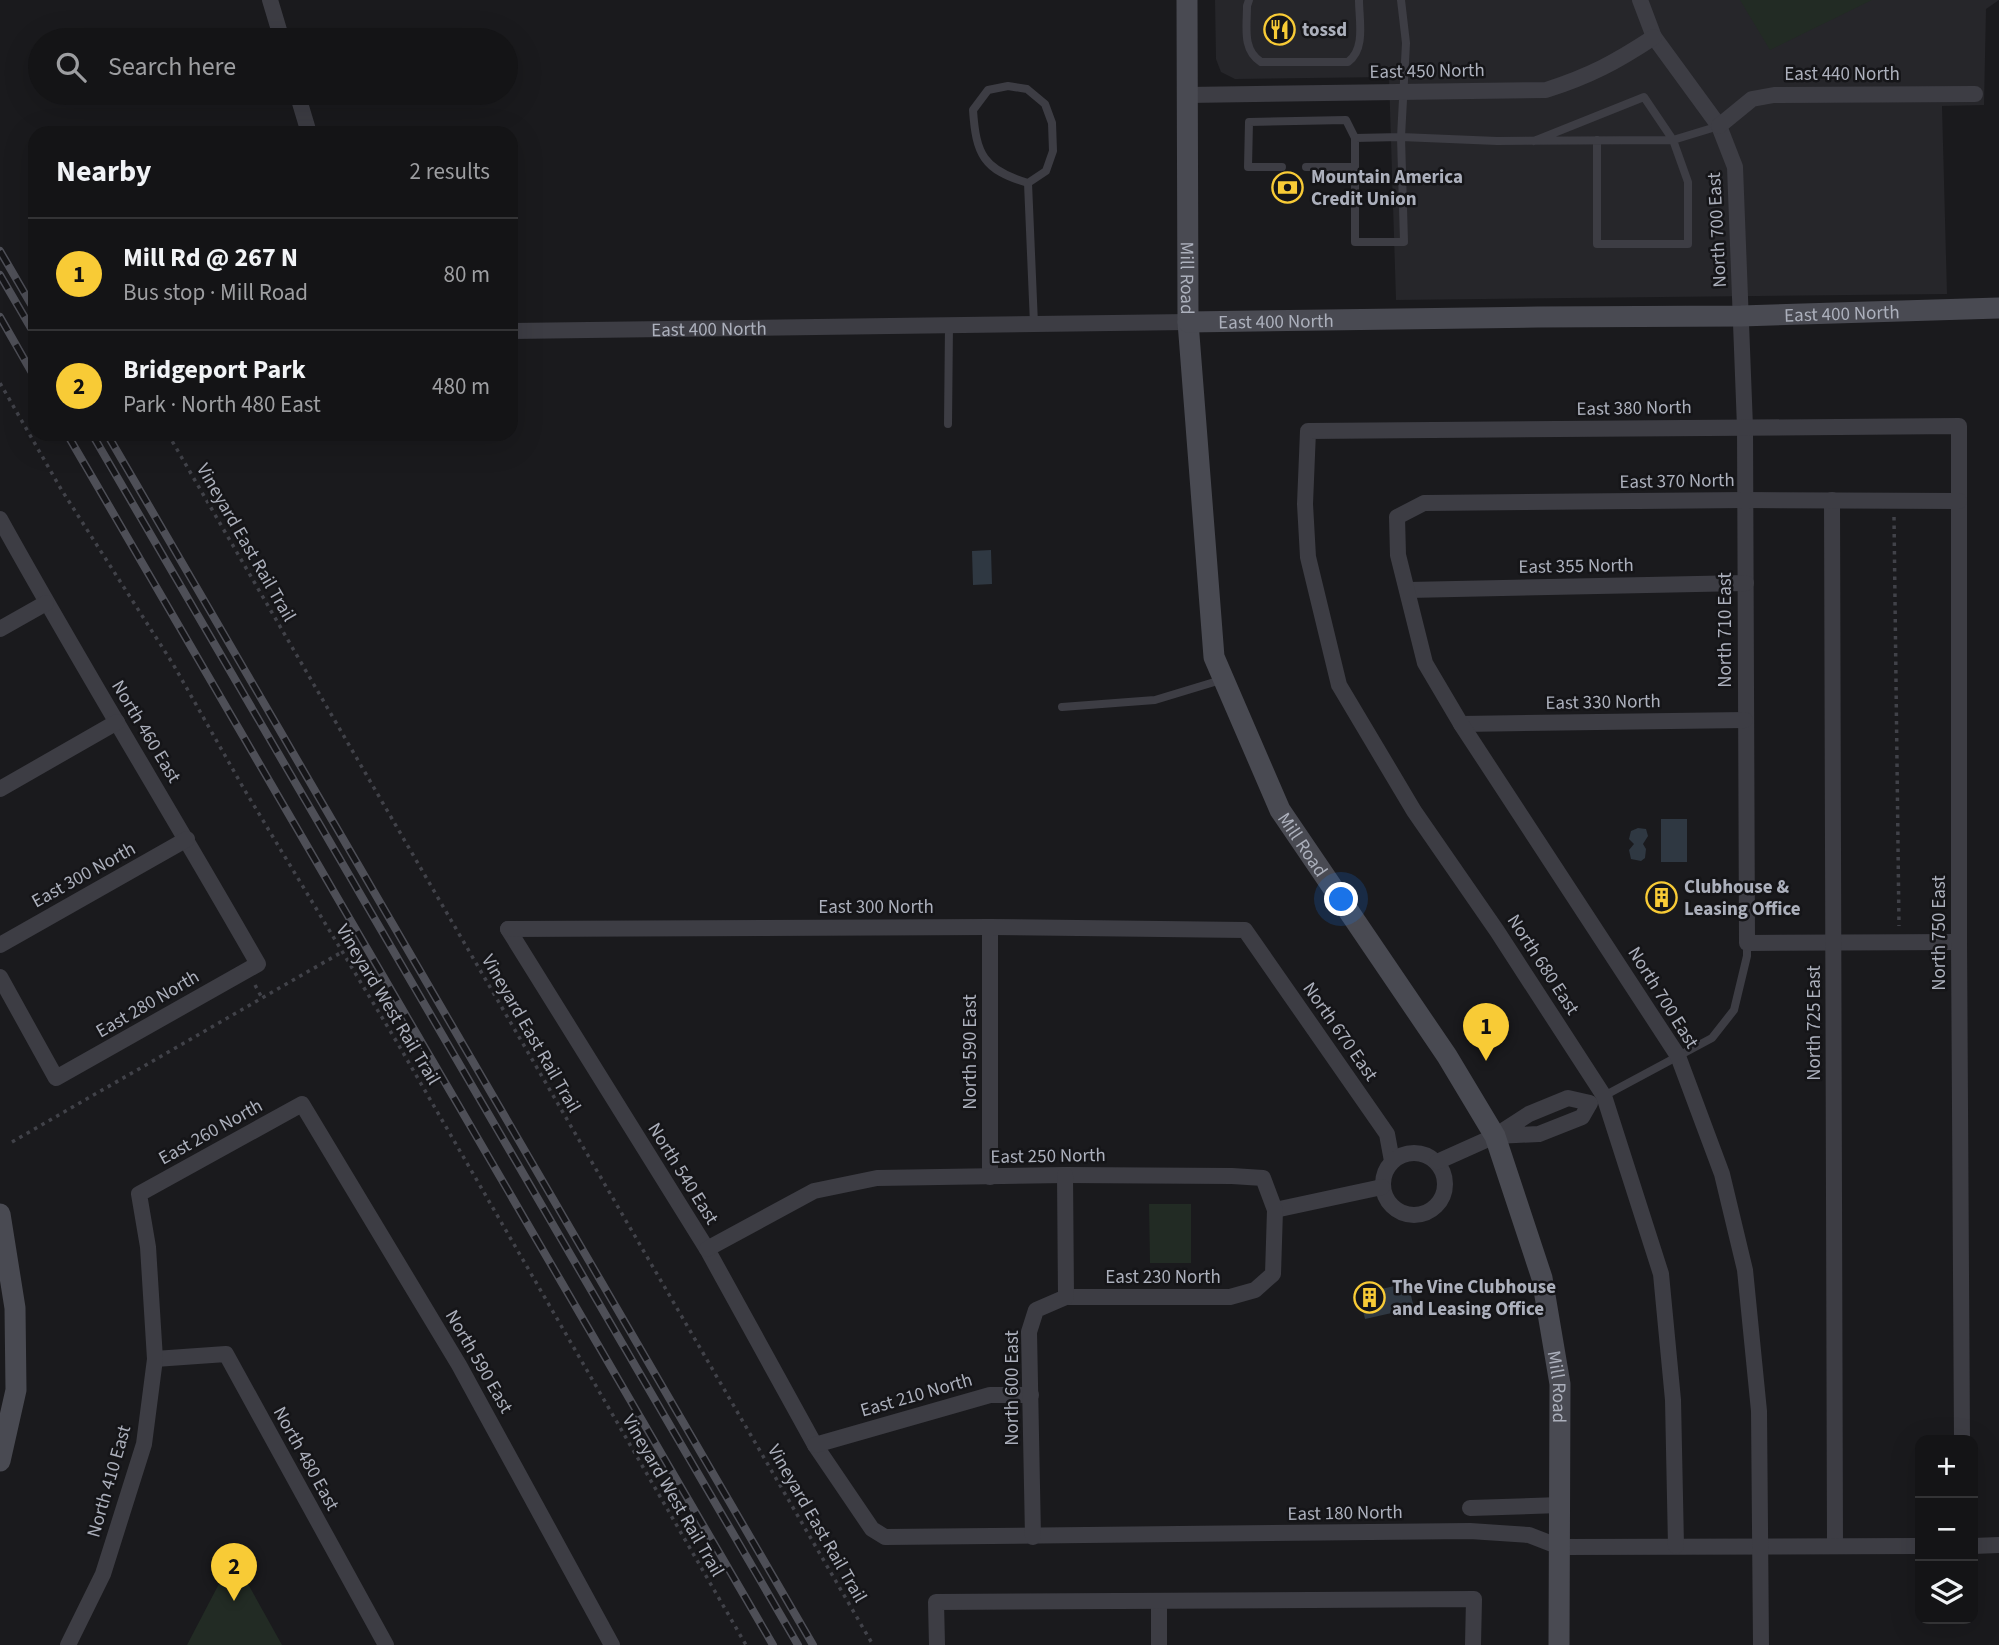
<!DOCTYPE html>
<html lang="en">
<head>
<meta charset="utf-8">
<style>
  :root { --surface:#141416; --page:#1d1d1f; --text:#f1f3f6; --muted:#9d9ea1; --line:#333335; --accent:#f8cb36 }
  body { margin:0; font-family:"Source Sans 3",sans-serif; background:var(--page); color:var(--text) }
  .controls { position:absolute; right:21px; bottom:21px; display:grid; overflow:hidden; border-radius:14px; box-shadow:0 7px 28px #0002 }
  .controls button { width:63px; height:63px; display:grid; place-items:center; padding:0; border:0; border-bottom:2px solid var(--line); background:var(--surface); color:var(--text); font:35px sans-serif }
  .you { position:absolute; left:1342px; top:900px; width:24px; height:24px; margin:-18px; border:5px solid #fff; border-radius:50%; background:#1a73e8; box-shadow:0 0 0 10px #1a73e833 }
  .badge { display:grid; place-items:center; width:46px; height:46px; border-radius:50%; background:var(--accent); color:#111; font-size:23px; font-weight:700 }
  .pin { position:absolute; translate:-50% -58px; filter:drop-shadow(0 2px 4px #0008) }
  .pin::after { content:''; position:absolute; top:37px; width:24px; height:21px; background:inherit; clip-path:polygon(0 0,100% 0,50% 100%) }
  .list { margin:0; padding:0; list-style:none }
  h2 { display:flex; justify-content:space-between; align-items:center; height:91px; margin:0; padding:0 28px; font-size:30px }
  h2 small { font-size:23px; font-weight:400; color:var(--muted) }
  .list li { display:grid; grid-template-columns:46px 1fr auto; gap:21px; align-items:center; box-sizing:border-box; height:112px; padding:0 28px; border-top:2px solid var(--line) }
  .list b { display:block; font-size:26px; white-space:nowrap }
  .list p { margin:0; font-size:23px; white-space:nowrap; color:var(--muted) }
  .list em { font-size:23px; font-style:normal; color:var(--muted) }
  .icon { flex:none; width:38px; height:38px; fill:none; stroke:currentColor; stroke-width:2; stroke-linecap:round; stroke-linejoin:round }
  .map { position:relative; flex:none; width:1999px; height:1645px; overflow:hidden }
  .search { position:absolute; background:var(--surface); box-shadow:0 7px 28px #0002; left:28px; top:28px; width:490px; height:77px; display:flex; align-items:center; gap:18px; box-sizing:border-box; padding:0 24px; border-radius:38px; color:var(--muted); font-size:26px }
  .panel { position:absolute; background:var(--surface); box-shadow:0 7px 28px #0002; left:28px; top:126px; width:490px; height:315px; border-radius:21px }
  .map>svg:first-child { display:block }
  .built { fill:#26262a }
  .green { fill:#222b24 }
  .water { fill:#2f3842 }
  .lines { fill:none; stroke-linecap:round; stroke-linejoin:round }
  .path { stroke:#414249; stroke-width:3.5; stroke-dasharray:3.5 5; stroke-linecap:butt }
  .lane { stroke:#3d3d44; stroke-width:8 }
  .street { stroke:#3d3d44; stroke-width:16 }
  .secondary { stroke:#494a52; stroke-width:21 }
  .rail-casing { stroke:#4e4f57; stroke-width:8 }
  .rail { stroke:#151518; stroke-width:5; stroke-dasharray:16; stroke-linecap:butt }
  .labels { text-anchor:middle; stroke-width:5; stroke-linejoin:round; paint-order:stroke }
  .poi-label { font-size:19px; font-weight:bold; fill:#acb0bc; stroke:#151518; text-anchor:start }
  .street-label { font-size:19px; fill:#acb0bc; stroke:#151518 }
</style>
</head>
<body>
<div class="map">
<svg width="1999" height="1645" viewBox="0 0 1999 1645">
  <rect width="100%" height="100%" fill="#1a1a1d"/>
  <path class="built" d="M 1215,0 L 1999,0 L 1986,9 L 1984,105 L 1942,106 L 1947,294 L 1396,300 L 1389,77 L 1235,79 L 1221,72 L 1216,59 Z"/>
  <path class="green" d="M 1740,0 L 1872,0 L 1770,50 Z
    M 1149,1204 L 1191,1204 L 1191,1263 L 1150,1263 Z
    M 233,1557 L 282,1645 L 187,1645 Z"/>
  <path class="water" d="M 991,550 L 992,584 L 973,585 L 972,551 Z
    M 1661,819 L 1687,819 L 1687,862 L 1661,862 Z
    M 1638,828 L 1646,829 L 1648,836 L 1643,844 L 1646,849 L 1645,858 L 1641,861 L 1631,859 L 1629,850 L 1634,844 L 1629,839 L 1631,831 Z
    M 1408,1283 L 1414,1308 L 1365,1319 L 1359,1294 Z"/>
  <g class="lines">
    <path class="path" d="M 0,383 L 61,489 L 173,664 L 244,789 L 398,1044 L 746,1645
      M 168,434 L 873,1645
      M 1894,517 L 1899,926
      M 255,985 L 262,998
      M 12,1142 L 342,952"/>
    <path class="lane" d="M 1249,0 L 1247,6 C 1247,27 1242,50 1261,62 L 1348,62 C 1366,49 1359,20 1359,0
      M 1401,0 L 1406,43 L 1401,137 L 1497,141 L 1673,140 L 1719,126
      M 1534,141 L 1644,97 L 1673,140 L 1688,182 L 1688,244 L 1597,244 L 1597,140
      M 1282,167 L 1248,167 L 1249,122 L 1346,120 L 1355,138 L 1401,137 L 1404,242 L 1355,242 L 1355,138
      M 1306,167 L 1355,167
      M 1028,183 L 1046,171 L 1053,151 L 1052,123 L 1045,104 L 1027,89 L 1008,86 L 988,90 L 973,110 C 976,154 983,170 1028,183 L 1034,324
      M 948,424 L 949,325
      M 1062,707 L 1155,700 L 1221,680
      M 1602,1097 L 1712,1038 L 1734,1010 L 1747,956 L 1747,943"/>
    <g class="street">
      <path d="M 270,0 L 282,40"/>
      <path d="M 1640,0 L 1654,37 L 1719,126 L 1735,167 L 1745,427 L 1747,943 L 1959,942"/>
      <path d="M 297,93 L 309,133"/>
      <path d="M 1187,95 L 1546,90 C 1590,76 1616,62 1654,37"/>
      <path d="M 1719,126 L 1752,99 L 1774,95 L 1975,94"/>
      <path id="s1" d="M 511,331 L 1188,322"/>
      <path d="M 1832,500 L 1835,1546"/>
      <path d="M 0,519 C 83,669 173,815 258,964 L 56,1078 L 0,977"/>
      <path d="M 1408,590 L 1746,583"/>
      <path d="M 0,629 L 46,603"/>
      <path d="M 1461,724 L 1745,720"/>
      <path d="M 0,789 L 117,722"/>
      <path d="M 990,927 L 990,1177"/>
      <path d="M 508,929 L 707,1249 L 815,1445 L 872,1529 L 885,1537 L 1470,1531 L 1529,1535 L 1560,1547 L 1920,1546"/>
      <path d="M 508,929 L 990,927 L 1245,930 L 1387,1134 L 1392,1161"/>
      <path d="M 0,945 L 187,839"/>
      <circle cx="1414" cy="1184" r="31"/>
      <path d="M 1437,1162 L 1495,1136 L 1529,1114 L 1568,1098 L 1590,1103 L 1582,1117 L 1539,1134 L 1495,1136"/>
      <path d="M 1275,1210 L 1382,1187"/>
      <path d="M 707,1249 L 814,1191 L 877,1178 L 1065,1175 L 1232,1176 L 1263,1178 L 1275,1210 L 1273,1274 L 1255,1290 L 1230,1297 L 1066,1297"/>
      <path d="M 155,1359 L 226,1354 L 386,1645"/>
      <path d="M 815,1445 L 990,1395 L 1031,1395"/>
      <path d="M 1470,1508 L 1560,1505"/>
      <path d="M 1033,1537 L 1029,1332 L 1036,1310 L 1066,1297 L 1065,1175"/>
      <path d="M 1676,1546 L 1673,1400 L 1661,1274 L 1604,1096 L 1497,931 L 1414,811 L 1339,685 L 1308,557 L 1305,504 L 1308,431 L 1959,426 L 1959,942 L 1962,1440"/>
      <path d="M 1973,1546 L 1999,1545"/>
      <path d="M 1159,1601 L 1159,1645"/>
      <path d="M 68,1645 L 103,1574 L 144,1444 L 155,1359 L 148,1247 L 139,1194 L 302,1104 L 459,1365 L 612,1645"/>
      <path d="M 937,1645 L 936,1602 L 1474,1599 L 1473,1645"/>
      <path d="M 1761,1645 L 1759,1411 L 1745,1270 L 1722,1174 L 1678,1056 L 1461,724 L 1425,663 L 1398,555 L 1397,517 L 1424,503 L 1745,500 L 1959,501"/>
    </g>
    <g class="secondary">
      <path id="s2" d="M 1187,0 L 1188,322 L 1214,657 L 1280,810 L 1447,1056 L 1495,1136 L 1542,1278 L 1560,1384 L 1559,1645"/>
      <path id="s3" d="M 1188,322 L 1538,317 L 1741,316 L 1999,308"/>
      <path d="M 0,1214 L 15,1308 L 16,1390 L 0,1461"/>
    </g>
    <defs>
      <path id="rail" d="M 0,251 L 35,311
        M 0,275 L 35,335
        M 0,317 L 35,378
        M 67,434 L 773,1645
        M 92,434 L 798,1645
        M 107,434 L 813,1645"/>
    </defs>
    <use href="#rail" class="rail-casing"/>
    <use href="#rail" class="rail"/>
  </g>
  <defs>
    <symbol id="restaurant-ring" viewBox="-11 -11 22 22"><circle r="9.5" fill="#151518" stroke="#f8cb36" stroke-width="1.5"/><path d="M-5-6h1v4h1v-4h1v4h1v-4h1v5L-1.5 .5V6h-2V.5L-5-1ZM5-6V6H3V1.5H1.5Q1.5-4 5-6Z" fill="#f8cb36"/></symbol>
    <symbol id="bank-ring" viewBox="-11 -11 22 22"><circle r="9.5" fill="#151518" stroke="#f8cb36" stroke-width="1.5"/><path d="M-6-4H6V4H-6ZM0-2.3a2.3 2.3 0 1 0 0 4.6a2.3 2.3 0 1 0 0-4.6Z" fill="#f8cb36"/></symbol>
    <symbol id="building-ring" viewBox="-11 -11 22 22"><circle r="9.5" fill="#151518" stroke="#f8cb36" stroke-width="1.5"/><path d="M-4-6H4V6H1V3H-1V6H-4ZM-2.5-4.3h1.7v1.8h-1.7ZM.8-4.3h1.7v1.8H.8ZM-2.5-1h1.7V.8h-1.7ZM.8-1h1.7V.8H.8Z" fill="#f8cb36"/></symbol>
  </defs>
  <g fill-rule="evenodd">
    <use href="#restaurant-ring" x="1262" y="12" width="35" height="35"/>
    <use href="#bank-ring" x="1270" y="170" width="35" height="35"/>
    <use href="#building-ring" x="1644" y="880" width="35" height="35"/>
    <use href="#building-ring" x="1352" y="1280" width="35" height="35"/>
  </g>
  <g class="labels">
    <g class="poi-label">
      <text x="1302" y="36">tossd</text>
      <text x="1311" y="183">Mountain America<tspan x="1311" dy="22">Credit Union</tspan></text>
      <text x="1684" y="893">Clubhouse &amp;<tspan x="1684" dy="22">Leasing Office</tspan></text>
      <text x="1392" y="1293">The Vine Clubhouse<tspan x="1392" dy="22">and Leasing Office</tspan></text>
    </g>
    <g class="street-label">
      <text transform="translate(1427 70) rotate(-1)" y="7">East 450 North</text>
      <text x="1842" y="80">East 440 North</text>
      <text transform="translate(1716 230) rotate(-93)" y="7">North 700 East</text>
      <text dy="7" stroke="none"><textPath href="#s2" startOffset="278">Mill Road</textPath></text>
      <text dy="7" stroke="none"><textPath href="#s3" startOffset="654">East 400 North</textPath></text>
      <text dy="7" stroke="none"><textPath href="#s3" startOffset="88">East 400 North</textPath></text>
      <text dy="7" stroke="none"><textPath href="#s1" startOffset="198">East 400 North</textPath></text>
      <text transform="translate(1634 407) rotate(-1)" y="7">East 380 North</text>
      <text transform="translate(1677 480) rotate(-1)" y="7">East 370 North</text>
      <text transform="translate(247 542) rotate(60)" y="7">Vineyard East Rail Trail</text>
      <text transform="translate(1576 565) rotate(-1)" y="7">East 355 North</text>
      <text transform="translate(1724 630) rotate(-90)" y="7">North 710 East</text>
      <text transform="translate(1603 701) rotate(-1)" y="7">East 330 North</text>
      <text transform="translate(147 731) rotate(59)" y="7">North 460 East</text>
      <text dy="7" stroke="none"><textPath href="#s2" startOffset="866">Mill Road</textPath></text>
      <text transform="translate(83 874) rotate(-29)" y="7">East 300 North</text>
      <text x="876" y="913">East 300 North</text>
      <text transform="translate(1938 933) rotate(-90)" y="7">North 750 East</text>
      <text transform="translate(1544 964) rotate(57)" y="7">North 680 East</text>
      <text transform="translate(1664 997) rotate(58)" y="7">North 700 East</text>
      <text transform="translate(147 1003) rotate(-30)" y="7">East 280 North</text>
      <text transform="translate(389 1004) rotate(59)" y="7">Vineyard West Rail Trail</text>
      <text transform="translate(1813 1023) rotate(-90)" y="7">North 725 East</text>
      <text transform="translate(1341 1031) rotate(55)" y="7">North 670 East</text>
      <text transform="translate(532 1033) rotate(60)" y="7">Vineyard East Rail Trail</text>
      <text transform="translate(969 1052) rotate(-90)" y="7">North 590 East</text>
      <text transform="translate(210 1131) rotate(-29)" y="7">East 260 North</text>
      <text transform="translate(1048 1155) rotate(-1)" y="7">East 250 North</text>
      <text transform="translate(684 1173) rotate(58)" y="7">North 540 East</text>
      <text x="1163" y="1283">East 230 North</text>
      <text transform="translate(480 1361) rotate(60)" y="7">North 590 East</text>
      <text transform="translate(1011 1388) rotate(-90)" y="7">North 600 East</text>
      <text dy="7" stroke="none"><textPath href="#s2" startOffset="1475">Mill Road</textPath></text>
      <text transform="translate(916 1394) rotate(-16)" y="7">East 210 North</text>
      <text transform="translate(307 1458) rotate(61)" y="7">North 480 East</text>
      <text transform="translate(108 1481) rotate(-74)" y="7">North 410 East</text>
      <text transform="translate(674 1495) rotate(60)" y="7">Vineyard West Rail Trail</text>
      <text transform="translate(1345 1512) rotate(-1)" y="7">East 180 North</text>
      <text transform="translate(818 1523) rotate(60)" y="7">Vineyard East Rail Trail</text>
    </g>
  </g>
</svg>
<div class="controls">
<button>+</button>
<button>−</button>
<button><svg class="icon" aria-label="layers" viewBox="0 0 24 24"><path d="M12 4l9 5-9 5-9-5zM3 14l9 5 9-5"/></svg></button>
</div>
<div class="you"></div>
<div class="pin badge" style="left:1486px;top:1061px">1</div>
<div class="pin badge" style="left:234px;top:1601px">2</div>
<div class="search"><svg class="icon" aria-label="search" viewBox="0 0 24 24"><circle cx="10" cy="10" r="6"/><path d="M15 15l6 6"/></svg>Search here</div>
<section class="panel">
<h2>Nearby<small>2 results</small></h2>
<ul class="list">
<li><span class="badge">1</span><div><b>Mill Rd @ 267 N</b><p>Bus stop · Mill Road</p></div><em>80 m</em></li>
<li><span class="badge">2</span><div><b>Bridgeport Park</b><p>Park · North 480 East</p></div><em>480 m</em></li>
</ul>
</section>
</div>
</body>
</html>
